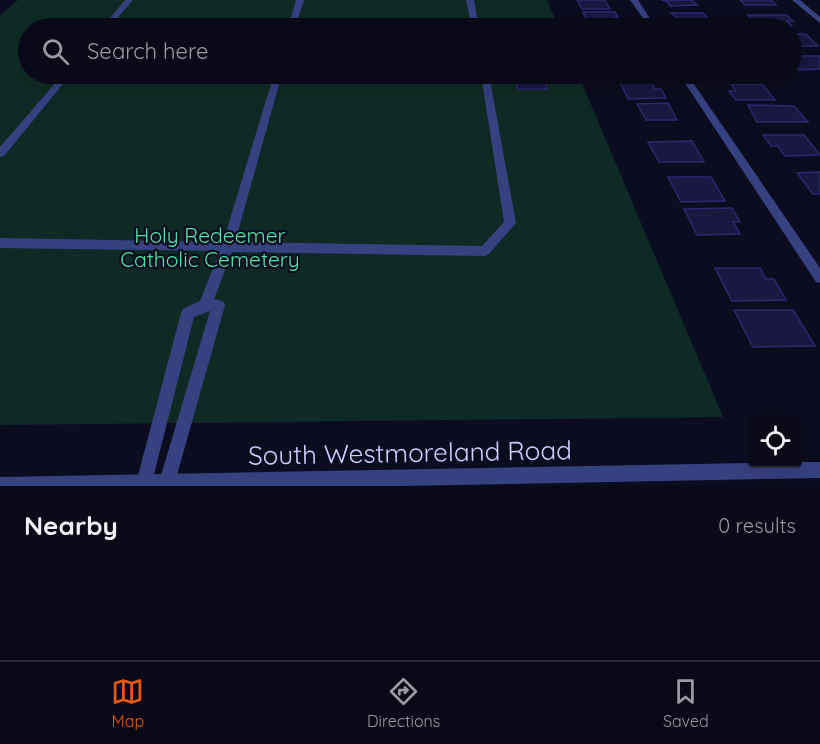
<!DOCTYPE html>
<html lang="en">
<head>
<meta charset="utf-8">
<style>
  :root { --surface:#090918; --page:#121221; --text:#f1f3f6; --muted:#999aa2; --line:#292a37; --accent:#ea580c }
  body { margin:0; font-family:Quicksand,sans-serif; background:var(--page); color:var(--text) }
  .controls { position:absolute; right:18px; bottom:18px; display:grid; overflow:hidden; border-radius:6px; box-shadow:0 6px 24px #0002 }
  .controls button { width:54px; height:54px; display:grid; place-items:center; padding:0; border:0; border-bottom:2px solid var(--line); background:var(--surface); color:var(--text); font:30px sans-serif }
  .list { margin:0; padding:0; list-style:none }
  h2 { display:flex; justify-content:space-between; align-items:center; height:78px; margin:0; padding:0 24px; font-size:26px }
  h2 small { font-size:20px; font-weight:400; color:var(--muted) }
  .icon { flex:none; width:33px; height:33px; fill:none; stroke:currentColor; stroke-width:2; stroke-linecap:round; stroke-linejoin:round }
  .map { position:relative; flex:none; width:820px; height:486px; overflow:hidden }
  .search { position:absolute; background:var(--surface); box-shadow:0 6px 24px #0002; left:18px; right:18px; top:18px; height:66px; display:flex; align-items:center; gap:15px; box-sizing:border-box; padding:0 21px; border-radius:33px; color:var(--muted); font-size:22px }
  .sheet { height:174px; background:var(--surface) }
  nav { display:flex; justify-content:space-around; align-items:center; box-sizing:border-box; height:84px; border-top:2px solid var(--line); background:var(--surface); font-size:16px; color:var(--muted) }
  nav a { display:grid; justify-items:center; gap:3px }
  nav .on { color:var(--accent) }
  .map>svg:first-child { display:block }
  .green { fill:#0f2a24 }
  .building { fill:#181841; stroke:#2a296e; stroke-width:1.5 }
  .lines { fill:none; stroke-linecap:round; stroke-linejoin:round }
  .minor { fill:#364180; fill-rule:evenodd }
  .tertiary { fill:#364180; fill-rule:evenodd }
  .labels { text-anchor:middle; stroke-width:4.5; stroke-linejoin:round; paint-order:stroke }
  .park-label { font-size:21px; fill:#54e2a4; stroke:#0c0c20 }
  .near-street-label { font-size:26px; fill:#cbcfff; stroke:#0c0c20 }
</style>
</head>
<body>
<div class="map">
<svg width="820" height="486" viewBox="0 0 820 486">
  <rect width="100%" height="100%" fill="#0c0c20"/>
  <path class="green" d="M 18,0 L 547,0 L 559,28 L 28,28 L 28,74 L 578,74 L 723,417 L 0,425 L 0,15 Z"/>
  <path class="building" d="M 577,0 L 605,0 L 610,9 L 582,9 Z
    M 661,0 L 692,0 L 697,5 L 670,6 L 667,1 Z
    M 740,0 L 771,0 L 776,5 L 745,5 Z
    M 583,12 L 615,12 L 618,17 L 613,18 L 616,23 L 588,23 Z
    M 671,13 L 703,13 L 712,24 L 685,24 Z
    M 748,15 L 786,15 L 793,21 L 787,21 L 792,26 L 758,26 Z
    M 792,34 L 806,34 L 818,46 L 792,46 Z
    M 792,56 L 820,56 L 820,69 L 799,70 L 792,62 Z
    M 514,74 L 542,74 L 547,89 L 518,89 Z
    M 620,82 L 651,82 L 655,89 L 661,89 L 666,98 L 628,99 Z
    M 731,84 L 762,84 L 775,100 L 736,100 L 729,91 L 736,91 Z
    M 668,103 L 677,120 L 646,120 L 637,104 Z
    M 748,105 L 794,106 L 808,122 L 757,122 Z
    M 763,135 L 804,135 L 820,155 L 785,156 L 778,146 L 771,146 Z
    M 692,141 L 704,162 L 659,162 L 648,142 Z
    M 820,172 L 820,194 L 813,194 L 797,173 Z
    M 668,177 L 711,177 L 725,201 L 681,202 Z
    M 732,208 L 740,222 L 733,222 L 740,234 L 697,235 L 684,209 Z
    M 715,268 L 760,268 L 766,279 L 774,279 L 786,300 L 732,301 Z
    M 734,310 L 793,310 L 815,346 L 753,347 Z"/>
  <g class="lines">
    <path class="minor" d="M 125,0 L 133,0 L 109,28 L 102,28 Z
      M 296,0 L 304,0 L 295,28 L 288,28 Z
      M 466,0 L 474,0 L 479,28 L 472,28 Z
      M 630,0 L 638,0 L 656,28 L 650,28 Z
      M 792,0 L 800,0 L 820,17 L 820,23 Z
      M 63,74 L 71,74 L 4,156 L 0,157 L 0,147 Z
      M 274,74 L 282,74 L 235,242 L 482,246 L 504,222 L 481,74 L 489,74 L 516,223 L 489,254 L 485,256 L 232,252 L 214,299 L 223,301 L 225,305 L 175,482 L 174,486 L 160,486 L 159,482 L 210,311 L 194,317 L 151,486 L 137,486 L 136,483 L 181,313 L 183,309 L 200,301 L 220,251 L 0,248 L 0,238 L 223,242 Z
      M 679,74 L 687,74 L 820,268 L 820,283 L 816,282 Z"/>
    <path class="tertiary" d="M 798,462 L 820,462 L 820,478 L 402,486 L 0,486 L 0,477 Z"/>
  </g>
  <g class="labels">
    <g class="park-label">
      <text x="210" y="243">Holy Redeemer<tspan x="210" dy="24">Catholic Cemetery</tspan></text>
    </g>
    <g class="near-street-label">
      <text transform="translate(410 453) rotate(-1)" y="9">South Westmoreland Road</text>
    </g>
  </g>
</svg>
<div class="controls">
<button><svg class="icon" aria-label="locate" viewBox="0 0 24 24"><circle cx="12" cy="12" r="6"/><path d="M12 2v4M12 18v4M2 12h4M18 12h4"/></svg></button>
</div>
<div class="search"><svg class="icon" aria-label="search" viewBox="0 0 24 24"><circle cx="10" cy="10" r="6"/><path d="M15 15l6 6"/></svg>Search here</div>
</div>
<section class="sheet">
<h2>Nearby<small>0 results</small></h2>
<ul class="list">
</ul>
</section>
<nav>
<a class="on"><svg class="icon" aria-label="map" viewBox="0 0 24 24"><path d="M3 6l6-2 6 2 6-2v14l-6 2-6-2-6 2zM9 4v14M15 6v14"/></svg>Map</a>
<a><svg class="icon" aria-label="directions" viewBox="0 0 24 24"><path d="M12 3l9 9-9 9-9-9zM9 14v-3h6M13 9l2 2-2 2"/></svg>Directions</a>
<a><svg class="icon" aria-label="saved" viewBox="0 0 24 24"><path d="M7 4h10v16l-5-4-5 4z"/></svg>Saved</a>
</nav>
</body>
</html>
